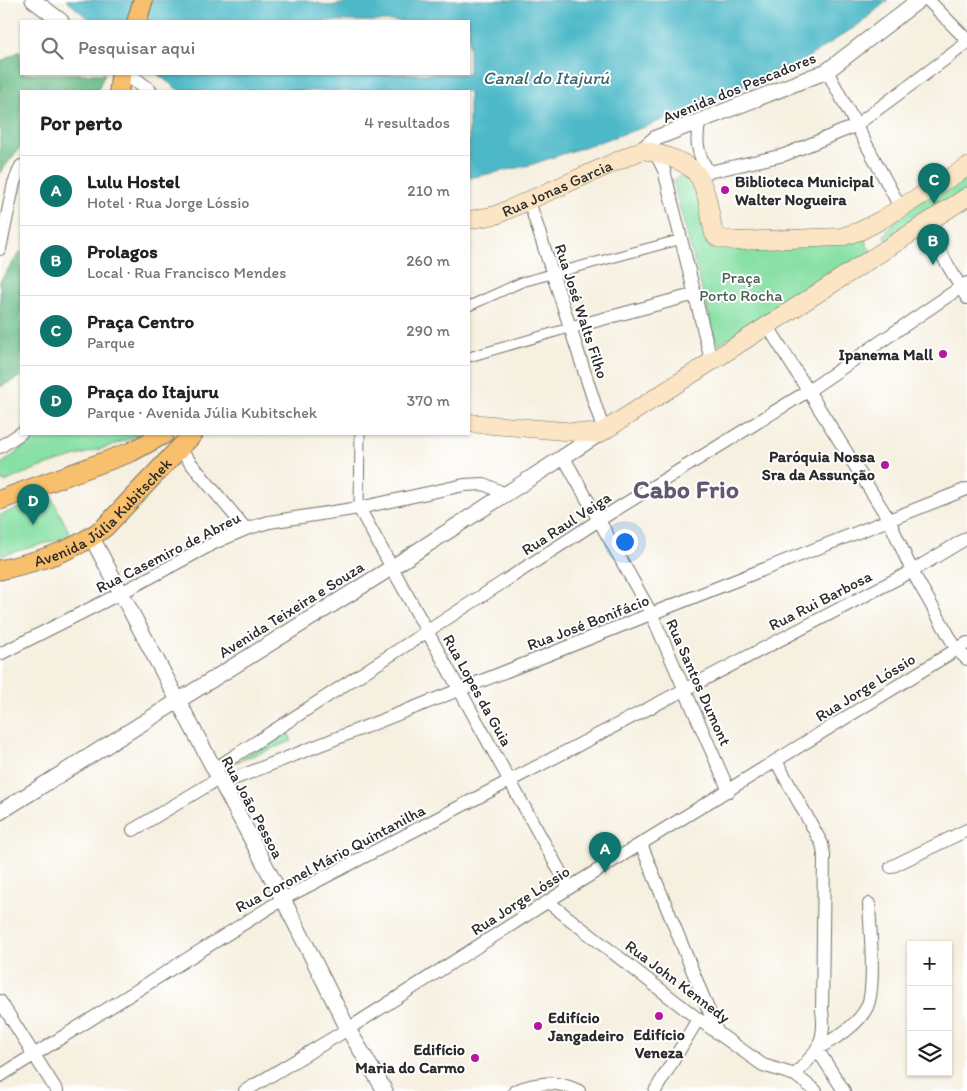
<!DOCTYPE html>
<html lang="pt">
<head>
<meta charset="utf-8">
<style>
  :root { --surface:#fff; --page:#f6f6f6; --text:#202124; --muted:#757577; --line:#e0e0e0; --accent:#0f766e }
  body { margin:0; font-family:Itim,sans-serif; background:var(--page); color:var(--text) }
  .controls { position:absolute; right:15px; bottom:15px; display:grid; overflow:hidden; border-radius:0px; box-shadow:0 1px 4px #0004 }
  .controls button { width:45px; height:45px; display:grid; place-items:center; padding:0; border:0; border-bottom:1px solid var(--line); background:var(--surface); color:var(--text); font:25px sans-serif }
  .you { position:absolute; left:624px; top:541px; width:18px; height:18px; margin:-12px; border:4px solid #fff; border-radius:50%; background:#1a73e8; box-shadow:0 0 0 8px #1a73e833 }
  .badge { display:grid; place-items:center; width:32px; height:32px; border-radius:50%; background:var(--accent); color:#fff; font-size:16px; font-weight:700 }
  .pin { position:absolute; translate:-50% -41px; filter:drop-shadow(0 1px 2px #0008) }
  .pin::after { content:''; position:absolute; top:26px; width:18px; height:15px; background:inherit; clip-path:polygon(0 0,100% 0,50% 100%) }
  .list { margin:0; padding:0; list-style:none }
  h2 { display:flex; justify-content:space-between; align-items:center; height:65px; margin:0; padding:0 20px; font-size:21px }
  h2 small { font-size:16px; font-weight:400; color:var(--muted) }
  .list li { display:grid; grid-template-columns:32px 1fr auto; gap:15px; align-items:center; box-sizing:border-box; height:70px; padding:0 20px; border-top:1px solid var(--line) }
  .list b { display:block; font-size:19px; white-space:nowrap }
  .list p { margin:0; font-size:16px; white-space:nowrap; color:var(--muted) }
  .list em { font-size:16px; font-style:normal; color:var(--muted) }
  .icon { flex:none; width:28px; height:28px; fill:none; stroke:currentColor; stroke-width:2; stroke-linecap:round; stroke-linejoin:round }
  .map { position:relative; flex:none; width:967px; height:1091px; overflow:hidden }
  .search { position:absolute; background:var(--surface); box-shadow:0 1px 4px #0004; left:20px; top:20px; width:450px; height:55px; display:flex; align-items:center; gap:12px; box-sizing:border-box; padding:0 18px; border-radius:0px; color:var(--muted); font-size:19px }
  .panel { position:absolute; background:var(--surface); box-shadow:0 1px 4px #0004; left:20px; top:90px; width:450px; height:345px; border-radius:0px }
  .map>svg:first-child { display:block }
  .green { fill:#87e0a5; stroke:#598668 }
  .forest { fill:#6dbe8a; stroke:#4c745a }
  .water { fill:#4db9c8; stroke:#3c727a }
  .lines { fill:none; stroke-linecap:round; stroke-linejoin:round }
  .pedestrian-casing { stroke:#72706a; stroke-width:11 }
  .minor-casing { stroke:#72706a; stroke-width:14 }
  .tertiary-casing { stroke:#72706a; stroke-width:17 }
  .secondary-casing { stroke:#72706a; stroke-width:19 }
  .primary-casing { stroke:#72706a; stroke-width:21 }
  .pedestrian { stroke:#fff; stroke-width:9 }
  .minor { stroke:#fff; stroke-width:12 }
  .tertiary { stroke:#fff; stroke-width:15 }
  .secondary { stroke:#fce5c4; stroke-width:18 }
  .primary { stroke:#f8bf6c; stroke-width:19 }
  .poi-dot { fill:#b5179e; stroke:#fff; stroke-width:2 }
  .labels { text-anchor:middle; stroke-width:4; stroke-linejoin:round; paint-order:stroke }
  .street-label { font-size:16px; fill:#2b2b2b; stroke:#fff }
  .poi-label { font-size:16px; font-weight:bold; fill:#2b2b2b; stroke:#fff; text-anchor:end }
  .park-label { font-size:16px; fill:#476150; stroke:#fff }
  .water-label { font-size:18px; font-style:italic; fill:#39646a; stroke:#fff }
  .town-label { font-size:26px; font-weight:bold; fill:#60596f; stroke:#fff }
</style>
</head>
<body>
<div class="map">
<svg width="967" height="1091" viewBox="0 0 967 1091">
  <rect width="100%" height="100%" fill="#fff"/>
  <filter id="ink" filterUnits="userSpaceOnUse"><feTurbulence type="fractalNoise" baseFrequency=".02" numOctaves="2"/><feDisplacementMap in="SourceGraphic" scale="10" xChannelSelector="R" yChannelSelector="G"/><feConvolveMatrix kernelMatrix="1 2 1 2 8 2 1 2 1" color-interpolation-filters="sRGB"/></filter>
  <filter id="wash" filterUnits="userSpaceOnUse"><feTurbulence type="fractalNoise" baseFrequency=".0096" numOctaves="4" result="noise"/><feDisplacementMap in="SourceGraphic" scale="20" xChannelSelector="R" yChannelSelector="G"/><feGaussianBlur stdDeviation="1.12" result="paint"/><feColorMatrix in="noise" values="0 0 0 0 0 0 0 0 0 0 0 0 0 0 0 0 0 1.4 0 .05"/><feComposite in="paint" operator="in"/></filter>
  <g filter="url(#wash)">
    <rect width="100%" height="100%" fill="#f6f0e0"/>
    <path class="green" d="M 967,174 L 967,193 L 891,243 L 884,237 C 896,208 940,190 967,174 Z
      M 680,176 L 695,184 L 709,232 L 865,236 L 867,246 L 872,251 L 717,345 L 676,194 L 674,180 Z
      M 41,434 L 141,434 C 97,454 48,460 5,482 L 0,480 L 0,465 Z
      M 51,496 L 71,536 L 0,556 L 0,515 Z
      M 286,728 L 292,741 L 236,762 Z"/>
    <path class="forest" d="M 20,51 L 21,74 L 105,74 L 97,91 L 21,91 L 21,146 L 0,173 L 0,62 Z
      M 21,251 L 21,376 L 0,387 L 0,281 Z"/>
    <path class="water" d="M 66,0 L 305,0 L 330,6 L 361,0 L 888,0 L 858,25 L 799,63 L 650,125 L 530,165 L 469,178 L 469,91 L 180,91 L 157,74 L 469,74 L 469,21 L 91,21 Z"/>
  </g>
  <g filter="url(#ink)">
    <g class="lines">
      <defs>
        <path id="pedestrian" d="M 469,306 L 522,282 L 682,239
          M 469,357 L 569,328
          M 359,508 L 360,434"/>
        <path id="minor" d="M 928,0 L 967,40
          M 827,71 L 900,207
          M 700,120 C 695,140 697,155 709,172 L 784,155 L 855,126 L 967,43
          M 655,152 L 664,170 L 711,360
          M 529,201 L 604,432
          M 925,226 L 967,298
          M 0,249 L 14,183 L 21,166
          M 767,325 L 889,520 L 912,571 L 957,650 L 967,659
          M 569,328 L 696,294
          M 0,447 L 21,433
          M 179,449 L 246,529
          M 563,456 L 652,615 L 729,791
          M 359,508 L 569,888
          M 0,654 L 121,593 L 216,542 L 246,529 L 269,522 L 359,508 L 464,485 L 484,484 L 505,494
          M 776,761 L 822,844 L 824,855 L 822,1011 C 827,1043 815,1053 795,1075
          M 213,770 L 599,520 L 808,391 L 967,283
          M 221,784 L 967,489
          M 133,830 L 218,779
          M 641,844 L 717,1031
          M 891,867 L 967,830
          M 548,902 L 698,1019 L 763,1065 L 795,1075 L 816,1091
          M 0,1001 L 57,1091
          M 0,1076 L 283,899 L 912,571 L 967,538
          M 245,1091 L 348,1029 L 569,888 L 967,643
          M 515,1091 C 537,1082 557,1080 579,1091
          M 655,1091 L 698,1019
          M 844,1091 L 817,1049 C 835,1038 857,1027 867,1007 C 876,988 870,927 869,904"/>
        <path id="tertiary" d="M 33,0 L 61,21
          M 128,74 L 149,91
          M 642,150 L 656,138 L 827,71 L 919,0
          M 92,538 L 283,899 L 348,1029 L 385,1091
          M 0,812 L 391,568 L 599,434"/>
        <g id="secondary">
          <path id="s1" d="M 469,220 L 496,215 L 642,150 C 658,153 685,160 696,173 C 708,189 710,216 714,234 L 718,238 L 736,241 L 841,237 L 860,231 L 881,220 L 967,167"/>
          <path d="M 469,423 L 599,434 L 967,197"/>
        </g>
        <g id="primary">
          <path d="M 137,21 L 143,0"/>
          <path d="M 119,91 L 121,74"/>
          <path d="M 0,500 L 131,452 L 164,434"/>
          <path id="s2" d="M 0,570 C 38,561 74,552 105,527 L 193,434"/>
        </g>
      </defs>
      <use href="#pedestrian" class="pedestrian-casing"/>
      <use href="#minor" class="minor-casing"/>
      <use href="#tertiary" class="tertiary-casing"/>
      <use href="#secondary" class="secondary-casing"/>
      <use href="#primary" class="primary-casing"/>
      <use href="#pedestrian" class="pedestrian"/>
      <use href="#minor" class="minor"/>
      <use href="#tertiary" class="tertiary"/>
      <use href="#secondary" class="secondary"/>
      <use href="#primary" class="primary"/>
    </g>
  </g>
  <g class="poi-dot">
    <circle cx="725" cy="190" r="5"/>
    <circle cx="943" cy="354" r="5"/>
    <circle cx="885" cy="465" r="5"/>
    <circle cx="659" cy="1016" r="5"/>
    <circle cx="538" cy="1026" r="5"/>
    <circle cx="475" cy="1058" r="5"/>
  </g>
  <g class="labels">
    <g class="street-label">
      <text transform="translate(739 87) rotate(-22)" y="6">Avenida dos Pescadores</text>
      <text dy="6" stroke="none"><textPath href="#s1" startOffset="94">Rua Jonas Garcia</textPath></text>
      <text transform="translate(582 311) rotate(72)" y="6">Rua José Walts Filho</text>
      <text dy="6" stroke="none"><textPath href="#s2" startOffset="121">Avenida Júlia Kubitschek</textPath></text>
      <text transform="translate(566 523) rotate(-33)" y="6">Rua Raul Veiga</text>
      <text transform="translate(168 552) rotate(-27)" y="6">Rua Casemiro de Abreu</text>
      <text transform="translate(820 600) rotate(-27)" y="6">Rua Rui Barbosa</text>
      <text transform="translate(291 609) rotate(-32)" y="6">Avenida Teixeira e Souza</text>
      <text transform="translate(588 622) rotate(-21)" y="6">Rua José Bonifácio</text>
      <text transform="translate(699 682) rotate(66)" y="6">Rua Santos Dumont</text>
      <text transform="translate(865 687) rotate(-32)" y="6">Rua Jorge Lóssio</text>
      <text transform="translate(478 690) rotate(61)" y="6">Rua Lopes da Guia</text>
      <text transform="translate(253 807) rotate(62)" y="6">Rua João Pessoa</text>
      <text transform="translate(330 858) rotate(-28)" y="6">Rua Coronel Mário Quintanilha</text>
      <text transform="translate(520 900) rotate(-33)" y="6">Rua Jorge Lóssio</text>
      <text transform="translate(678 981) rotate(37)" y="6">Rua John Kennedy</text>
    </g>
    <g class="poi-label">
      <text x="735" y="187" text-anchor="start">Biblioteca Municipal<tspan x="735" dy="18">Walter Nogueira</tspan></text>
      <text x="933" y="360">Ipanema Mall</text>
      <text x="875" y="462">Paróquia Nossa<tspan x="875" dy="18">Sra da Assunção</tspan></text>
      <text x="548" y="1023" text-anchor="start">Edifício<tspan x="548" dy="18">Jangadeiro</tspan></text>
      <text x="659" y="1040" text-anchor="middle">Edifício<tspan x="659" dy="18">Veneza</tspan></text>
      <text x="465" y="1055">Edifício<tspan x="465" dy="18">Maria do Carmo</tspan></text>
    </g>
    <g class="park-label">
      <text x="741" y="283">Praça<tspan x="741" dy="18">Porto Rocha</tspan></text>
    </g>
    <g class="water-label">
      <text x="546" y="84">Canal do Itajurú</text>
    </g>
    <g class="town-label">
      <text x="686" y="498">Cabo Frio</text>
    </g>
  </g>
</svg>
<div class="controls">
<button>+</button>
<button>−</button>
<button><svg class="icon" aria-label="layers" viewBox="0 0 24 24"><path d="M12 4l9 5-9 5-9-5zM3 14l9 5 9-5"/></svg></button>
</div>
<div class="you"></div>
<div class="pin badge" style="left:605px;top:873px">A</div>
<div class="pin badge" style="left:933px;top:265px">B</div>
<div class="pin badge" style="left:934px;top:204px">C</div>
<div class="pin badge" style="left:33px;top:525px">D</div>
<div class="search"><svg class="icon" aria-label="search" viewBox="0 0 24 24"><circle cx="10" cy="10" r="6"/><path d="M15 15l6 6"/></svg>Pesquisar aqui</div>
<section class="panel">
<h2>Por perto<small>4 resultados</small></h2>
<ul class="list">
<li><span class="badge">A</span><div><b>Lulu Hostel</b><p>Hotel · Rua Jorge Lóssio</p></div><em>210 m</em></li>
<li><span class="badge">B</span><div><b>Prolagos</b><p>Local · Rua Francisco Mendes</p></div><em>260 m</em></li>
<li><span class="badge">C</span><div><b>Praça Centro</b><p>Parque</p></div><em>290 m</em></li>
<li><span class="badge">D</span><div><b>Praça do Itajuru</b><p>Parque · Avenida Júlia Kubitschek</p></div><em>370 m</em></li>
</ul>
</section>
</div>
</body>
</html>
